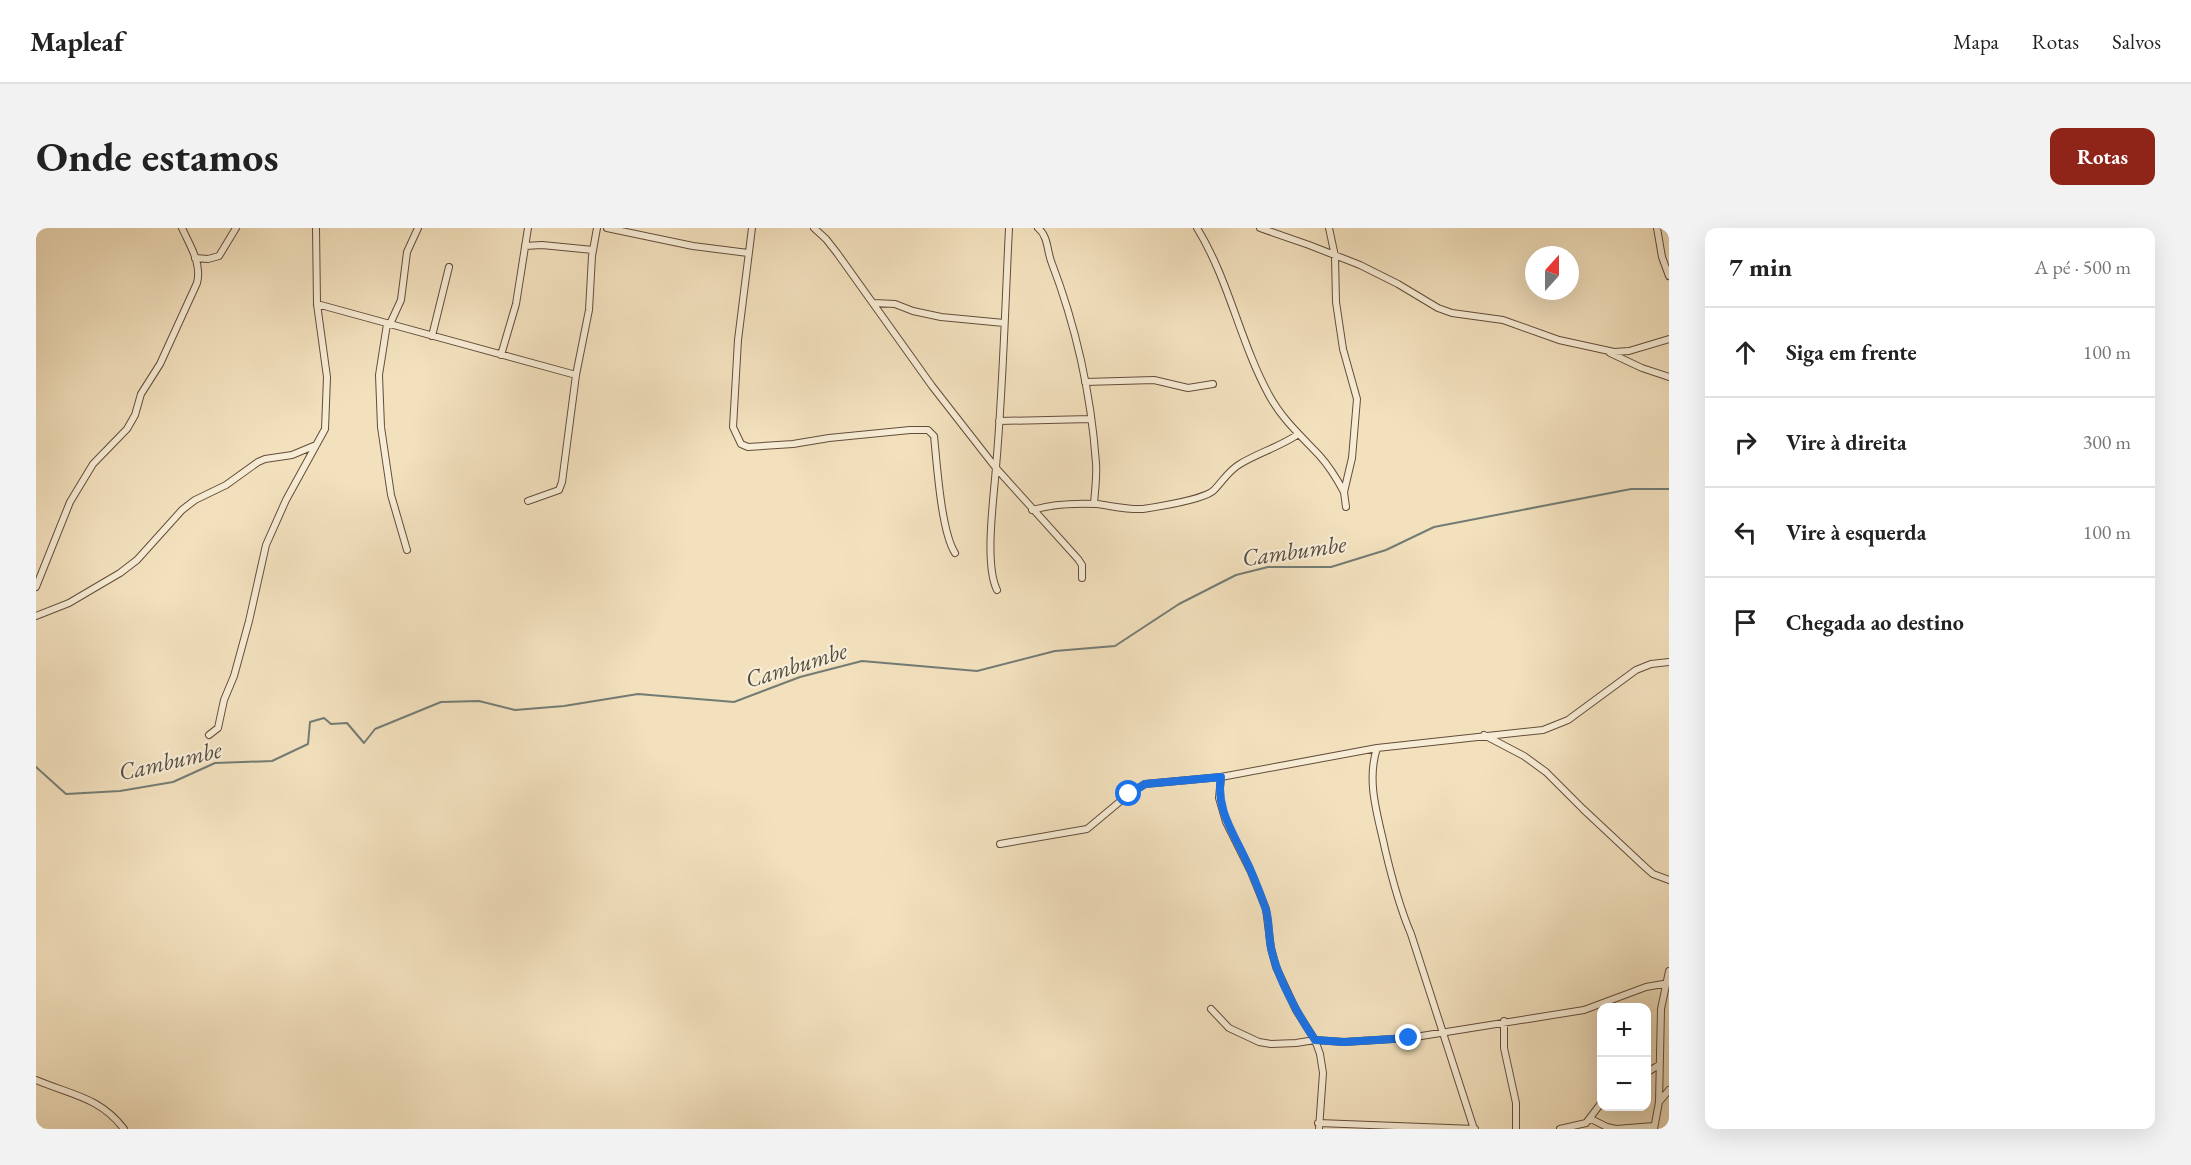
<!DOCTYPE html>
<html lang="pt">
<head>
<meta charset="utf-8">
<style>
  :root { --surface:#fff; --page:#f2f2f2; --text:#222; --muted:#767676; --line:#e0e0e0; --accent:#8f2418 }
  body { margin:0; font-family:"EB Garamond",serif; background:var(--page); color:var(--text) }
  .controls { position:absolute; right:18px; bottom:18px; display:grid; overflow:hidden; border-radius:12px; box-shadow:0 6px 24px #0002 }
  .controls button { width:54px; height:54px; display:grid; place-items:center; padding:0; border:0; border-bottom:2px solid var(--line); background:var(--surface); color:var(--text); font:30px sans-serif }
  .compass { position:absolute; left:1489px; top:18px; width:54px; height:54px; border-radius:50%; background:var(--surface); box-shadow:0 6px 24px #0002; rotate:21deg }
  .stop { position:absolute; width:18px; height:18px; margin:-14px; border:4px solid #1a73e8; border-radius:50%; background:#fff }
  .stop.end { background:#1a73e8; border-color:#fff; box-shadow:0 2px 6px #0008 }
  .list { margin:0; padding:0; list-style:none }
  h2 { display:flex; justify-content:space-between; align-items:center; height:78px; margin:0; padding:0 24px; font-size:26px }
  h2 small { font-size:20px; font-weight:400; color:var(--muted) }
  .list li { display:grid; grid-template-columns:39px 1fr auto; gap:18px; align-items:center; box-sizing:border-box; height:90px; padding:0 24px; border-top:2px solid var(--line) }
  .list b { display:block; font-size:22px; white-space:nowrap }
  .list em { font-size:20px; font-style:normal; color:var(--muted) }
  .icon { flex:none; width:33px; height:33px; fill:none; stroke:currentColor; stroke-width:2; stroke-linecap:round; stroke-linejoin:round }
  .map { position:relative; flex:none; width:1633px; height:901px; overflow:hidden; border-radius:12px }
  header { display:flex; align-items:center; gap:36px; box-sizing:border-box; height:84px; padding:0 30px; background:var(--surface); border-bottom:2px solid var(--line) }
  header strong { font-size:28px }
  nav { display:flex; gap:33px; margin-inline-start:auto; font-size:21px }
  .intro { display:flex; align-items:center; justify-content:space-between; box-sizing:border-box; height:144px; padding:0 36px }
  h1 { margin:0; font-size:42px }
  .button { padding:15px 27px; border-radius:12px; background:var(--accent); color:#fff; font-size:21px; font-weight:700 }
  main { display:flex; gap:36px; padding:0 36px }
  aside { flex:1; background:var(--surface); border-radius:12px; box-shadow:0 6px 24px #0002 }
  .map>svg:first-child { display:block }
  .lines { fill:none; stroke-linecap:round; stroke-linejoin:round }
  .stream { stroke:#737c74; stroke-width:2 }
  .street-casing { stroke:#634d3b; stroke-width:8 }
  .street { stroke:#f7ecd5; stroke-width:6 }
  .route { stroke:#1a73e8; stroke-width:8 }
  .labels { text-anchor:middle; stroke-width:4.5; stroke-linejoin:round; paint-order:stroke }
  .water-label { font-size:24px; font-style:italic; fill:#534c42; stroke:#f7ecd5 }
</style>
</head>
<body>
<header>
<strong>Mapleaf</strong>
<nav><a>Mapa</a><a>Rotas</a><a>Salvos</a></nav>
</header>
<div class="intro"><h1>Onde estamos</h1><a class="button">Rotas</a></div>
<main>
<div class="map">
<svg width="1633" height="901" viewBox="0 0 1633 901">
  <rect width="100%" height="100%" fill="#f3e1be"/>
  <filter id="stains"><feTurbulence type="fractalNoise" baseFrequency=".00333" numOctaves="4"/><feColorMatrix values="0 0 0 0 .2 0 0 0 0 .09 0 0 0 0 .02 0 0 0 .5 -.17"/></filter>
  <radialGradient id="worn" r=".72"><stop offset=".6" stop-color="#630" stop-opacity="0"/><stop offset="1" stop-color="#630" stop-opacity=".3"/></radialGradient>
  <g class="lines">
    <path class="stream" d="M 0,539 L 30,566 L 84,563 L 137,554 L 179,535 L 236,533 L 272,516 L 274,494 L 288,490 L 295,496 L 311,495 L 328,515 L 339,501 L 405,474 L 443,473 L 479,482 L 528,478 L 602,466 L 698,474 L 764,449 L 826,433 L 941,443 L 1019,423 L 1079,418 L 1143,376 L 1200,347 L 1232,339 L 1295,339 L 1350,322 L 1398,299 L 1595,261 L 1633,261"/>
    <defs>
      <path id="street" d="M 571,0 L 657,18 L 712,25
        M 716,0 L 702,112 L 697,199 L 705,216 L 712,219 L 757,216 L 793,210 L 874,202 L 892,202 L 898,208 C 901,236 905,303 919,325
        M 778,0 L 790,11 L 801,25 L 896,158 L 960,240 L 1042,331 L 1046,337 L 1046,350
        M 1002,0 C 1012,8 1011,22 1015,33 C 1040,98 1055,166 1060,235 C 1061,248 1059,262 1058,276
        M 1161,0 C 1193,52 1204,114 1233,167 C 1246,191 1264,207 1283,227 C 1293,238 1301,251 1308,264
        M 1224,0 L 1273,17 L 1324,37 L 1362,56 L 1402,80 L 1416,85 L 1467,92 L 1523,112 L 1578,124 L 1593,123 L 1633,111
        M 1293,0 L 1299,28 L 1300,74 L 1307,121 L 1321,171 L 1316,230 L 1308,264 L 1310,279
        M 1621,0 L 1626,29 L 1633,48
        M 489,18 L 506,17 L 557,22
        M 159,30 L 172,31 L 183,28 L 200,0
        M 838,75 L 859,76 L 877,83 L 905,89 L 968,95
        M 281,76 L 540,147
        M 351,96 L 343,147 L 345,199 L 355,267 L 371,322
        M 354,96 L 365,72 L 371,24 L 382,0
        M 396,108 L 413,39
        M 1574,125 L 1606,140 L 1633,149
        M 465,127 L 480,76 L 492,0
        M 1049,154 L 1118,152 L 1152,160 L 1177,156
        M 963,193 L 1055,191
        M 492,273 L 523,262 L 526,254 L 540,147 L 553,82 L 556,28 L 561,0
        M 996,282 C 1017,276 1039,275 1061,276 C 1076,278 1092,282 1107,281 C 1120,279 1170,271 1178,262 C 1187,253 1192,243 1204,236 C 1222,225 1243,219 1261,207
        M 0,359 L 34,274 L 57,236 L 91,201 L 99,187 L 105,166 L 124,136 L 161,55 C 166,35 154,18 146,0
        M 961,362 C 948,336 958,269 960,239 C 967,160 969,80 973,0
        M 0,388 L 33,375 L 84,345 L 101,332 L 146,282 L 159,272 L 190,257 L 222,234 L 229,231 L 256,227 L 280,217
        M 173,507 L 182,500 L 188,472 L 198,448 L 213,393 L 230,317 L 250,272 L 289,201 L 291,149 L 281,76 L 280,0
        M 1448,507 L 1488,528 L 1510,544 L 1547,581 L 1609,639 L 1617,646 L 1633,652
        M 1341,520 C 1330,554 1342,588 1349,621 C 1356,651 1363,678 1375,706 L 1438,901
        M 1185,549 L 1183,570 L 1190,594 L 1215,644 L 1230,681 L 1235,720 L 1240,739 L 1260,782 L 1279,812 L 1284,826 L 1287,845 L 1283,901
        M 964,616 L 1051,601 L 1093,566 L 1109,556 L 1185,549 L 1341,520 L 1507,502 L 1532,492 L 1600,442 L 1615,436 L 1633,434
        M 1175,781 L 1193,800 L 1223,814 L 1235,816 L 1260,815 L 1279,812 L 1308,814 L 1373,810 L 1548,782 L 1610,759 L 1633,755
        M 1468,793 L 1468,820 L 1480,875 L 1480,901
        M 1610,845 L 1623,837
        M 0,852 C 35,867 64,869 88,901
        M 1623,874 L 1633,862
        M 1555,891 L 1571,899 L 1580,901 L 1618,898
        M 1282,895 L 1439,901
        M 1524,901 L 1550,895 L 1566,874
        M 1618,901 L 1623,874 L 1625,781 L 1633,743"/>
    </defs>
    <use href="#street" class="street-casing"/>
    <use href="#street" class="street"/>
  </g>
  <g class="lines">
    <path class="route" d="M 1093,566 L 1109,556 L 1185,549 C 1180,579 1195,601 1208,628 C 1216,644 1223,662 1229,679 C 1234,692 1232,706 1235,720 C 1241,749 1262,787 1279,812 L 1308,814 L 1373,810"/>
  </g>
  <g class="labels">
    <g class="water-label">
      <text transform="translate(1258 323) rotate(-8)" y="8">Cambumbe</text>
      <text transform="translate(760 437) rotate(-17)" y="8">Cambumbe</text>
      <text transform="translate(134 533) rotate(-13)" y="8">Cambumbe</text>
    </g>
  </g>
  <rect width="100%" height="100%" filter="url(#stains)"/>
  <rect width="100%" height="100%" fill="url(#worn)"/>
</svg>
<div class="controls">
<button>+</button>
<button>−</button>
</div>
<svg class="compass" viewBox="-18 -18 36 36"><path d="M0-13l5 13h-10z" fill="#e53935"/><path d="M0 13l5-13h-10z" fill="#767676"/></svg>
<div class="stop" style="left:1093px;top:566px"></div>
<div class="stop end" style="left:1373px;top:810px"></div>
</div>
<aside>
<h2>7 min<small>A pé · 500 m</small></h2>
<ul class="list">
<li><svg class="icon" aria-label="ahead" viewBox="0 0 24 24"><path d="M12 20V5M6 11l6-6 6 6"/></svg><div><b>Siga em frente</b></div><em>100 m</em></li>
<li><svg class="icon" aria-label="right" viewBox="0 0 24 24"><path d="M7 20v-9h11M14 6l5 5-5 5"/></svg><div><b>Vire à direita</b></div><em>300 m</em></li>
<li><svg class="icon" aria-label="left" viewBox="0 0 24 24"><path d="M17 20v-9H6M10 6l-5 5 5 5"/></svg><div><b>Vire à esquerda</b></div><em>100 m</em></li>
<li><svg class="icon" aria-label="arrive" viewBox="0 0 24 24"><path d="M6 21V4h12l-3 4 3 4H6"/></svg><div><b>Chegada ao destino</b></div></li>
</ul>
</aside>
</main>
</body>
</html>
